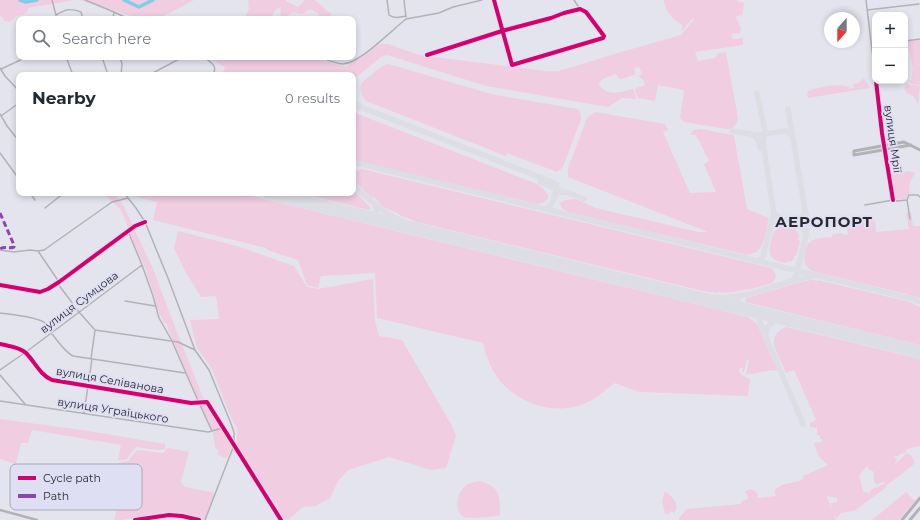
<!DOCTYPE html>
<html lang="en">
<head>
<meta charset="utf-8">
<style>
  :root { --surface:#fff; --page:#f6f6f7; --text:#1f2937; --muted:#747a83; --line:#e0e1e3 }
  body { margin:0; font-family:Montserrat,sans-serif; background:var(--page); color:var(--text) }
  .controls { position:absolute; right:12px; top:12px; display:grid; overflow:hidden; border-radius:8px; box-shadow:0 2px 6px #0003 }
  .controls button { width:36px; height:36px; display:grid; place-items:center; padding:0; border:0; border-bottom:1px solid var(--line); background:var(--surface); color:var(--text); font:20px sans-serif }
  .compass { position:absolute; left:824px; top:12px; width:36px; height:36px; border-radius:50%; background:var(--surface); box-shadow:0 2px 6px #0003; rotate:201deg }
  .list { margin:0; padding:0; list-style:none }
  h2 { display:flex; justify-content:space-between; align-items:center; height:52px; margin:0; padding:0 16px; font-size:17px }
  h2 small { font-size:13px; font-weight:400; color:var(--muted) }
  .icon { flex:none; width:22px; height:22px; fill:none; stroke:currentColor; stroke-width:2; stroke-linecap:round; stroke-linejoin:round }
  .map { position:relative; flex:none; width:920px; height:520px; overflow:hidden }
  .search { position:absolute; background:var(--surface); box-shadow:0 2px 6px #0003; left:16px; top:16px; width:340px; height:44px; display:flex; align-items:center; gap:10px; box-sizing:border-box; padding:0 14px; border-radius:8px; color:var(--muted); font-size:15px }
  .panel { position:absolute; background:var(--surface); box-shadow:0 2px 6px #0003; left:16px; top:72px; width:340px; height:124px; border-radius:8px }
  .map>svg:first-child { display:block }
  .green { fill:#f0cde1; fill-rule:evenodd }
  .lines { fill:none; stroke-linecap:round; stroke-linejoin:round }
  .river { stroke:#83cce7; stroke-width:3.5 }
  .taxiway { stroke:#dddde4; stroke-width:5.5 }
  .runway { stroke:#dddde4; stroke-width:13 }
  .street { stroke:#b2b2b6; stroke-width:1.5 }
  .secondary { stroke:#b2b2b6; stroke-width:2.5 }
  .primary { stroke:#b2b2b6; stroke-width:3 }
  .quiet { stroke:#8e44ad; stroke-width:3; stroke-dasharray:6 3; stroke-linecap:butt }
  .cycleway-casing { stroke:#dfdff4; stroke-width:6 }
  .cycleway { stroke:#d6006c; stroke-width:4 }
  .labels { text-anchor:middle; stroke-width:4; stroke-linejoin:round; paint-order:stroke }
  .street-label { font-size:11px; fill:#282830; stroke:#dfdff4 }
  .district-label { font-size:15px; font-weight:bold; letter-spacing:1px; fill:#282830; stroke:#dfdff4 }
  .key { fill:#dfdff4; stroke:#a8a8b9; stroke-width:1 }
  .key-label { font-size:11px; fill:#282830 }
</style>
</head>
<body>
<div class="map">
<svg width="920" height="520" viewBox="0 0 920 520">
  <rect width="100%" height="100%" fill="#e4e4ef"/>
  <path class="green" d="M 0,0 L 75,0 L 28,8 L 27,12 L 22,15 L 16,16 L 10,22 L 4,21 L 3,18 L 0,16 Z
    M 80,0 L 194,0 L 158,19 L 141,19 Z
    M 249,0 L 287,0 L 286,1 L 298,7 L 305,0 L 315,0 L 332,15 L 324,17 L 324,19 L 317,19 L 319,14 L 310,9 L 302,14 L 293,12 L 285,18 L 280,15 L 281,7 C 276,9 272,13 272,19 L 249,19 L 245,18 L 249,9 L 248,1 Z
    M 664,0 L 737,0 L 737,2 L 743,2 L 744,4 L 742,15 L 737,16 L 736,18 L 739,23 L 741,29 L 740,33 L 731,34 L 733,39 L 738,39 L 740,38 L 743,38 L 743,45 L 695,52 L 698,61 L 715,58 L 718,53 L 726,52 L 738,118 C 737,125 733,130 726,129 L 684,122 L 680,118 L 684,90 L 658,85 L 655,101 L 638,98 L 635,90 L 636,88 L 645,85 L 643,79 L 641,79 L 639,75 L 642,74 L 639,67 L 634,68 L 635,74 L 634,75 L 621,79 L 618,78 L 616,74 C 610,77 600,77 599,85 C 608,97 621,92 633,89 L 636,97 L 635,99 L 622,98 L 608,107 L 486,86 L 387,55 L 381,57 L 353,80 L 353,75 L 321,75 L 314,72 L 313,75 L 222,75 L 225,67 L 207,57 L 311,57 L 346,67 L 376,46 L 381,44 L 388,44 L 419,55 L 449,59 L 547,71 L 558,71 L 573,67 L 611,55 L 681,35 L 695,18 L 691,20 L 681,32 L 683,25 C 675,22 663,9 664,0 Z
    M 920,40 L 920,85 L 911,84 L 910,80 L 912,80 L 911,79 L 913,69 L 907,41 Z
    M 387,64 L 392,65 L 491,94 L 577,109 L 580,112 L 581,119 L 563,167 L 557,172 L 507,153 L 506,156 L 366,101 C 361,96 359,89 362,82 L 381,67 Z
    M 864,78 L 870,88 L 808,98 L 807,92 C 815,87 840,83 849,87 L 849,89 L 854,88 L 853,84 L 859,83 Z
    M 907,84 L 920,86 L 918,105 L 914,97 L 906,92 L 904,88 Z
    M 353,112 L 539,185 C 543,189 549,193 548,199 L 542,203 L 537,204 L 353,160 Z
    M 595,112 L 665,124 L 668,130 L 663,132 L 690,193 L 716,192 L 704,164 L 709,161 L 696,135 L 691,135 L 691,133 L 694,130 L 701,129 L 733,135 L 734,136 L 747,209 L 769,218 C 766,230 765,247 755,253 L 752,253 L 751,255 L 749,254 L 748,255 L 568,212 L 562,208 L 559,203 L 566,200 L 575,199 L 596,208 L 698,232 L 708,232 L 568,177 L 568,168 L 587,118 Z
    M 362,169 L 771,268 L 775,272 L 776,278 L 772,283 L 748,290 L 748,289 C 738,291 728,294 718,292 L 717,293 L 703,291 L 413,221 L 413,220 L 404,217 L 399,215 L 399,214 L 388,209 L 382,206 L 374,197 L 372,198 L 355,182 L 356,181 L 354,178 C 354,171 356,171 362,169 Z
    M 908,171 L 915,173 L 910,182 L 909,195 L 907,195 L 906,199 L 896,200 L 891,174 Z
    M 353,190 L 371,208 L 369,210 L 299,193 L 353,193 Z
    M 103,193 L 114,193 L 123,205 L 154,271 L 166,304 L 206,405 L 228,439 L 231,446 L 229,454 L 226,458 L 218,455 L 217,454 L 219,451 L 215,448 L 213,432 L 204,415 L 180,358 L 179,355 L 168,329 L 167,324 L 164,323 L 157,308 L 154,295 L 145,268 L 134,243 L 124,217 L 120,209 Z
    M 133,193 L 240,193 L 748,317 L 755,322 L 758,326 L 777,370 C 773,371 771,370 767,371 C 759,372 753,375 746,374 L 749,360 L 747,359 L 744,372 L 742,372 L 743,368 L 740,368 L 739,371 L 742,375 L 750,379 L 748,396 L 640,392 L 634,390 L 615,383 C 606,389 600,396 590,401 C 556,419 512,403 494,372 C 488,363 486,353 483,343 L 377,318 L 375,273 L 321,276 L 318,288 L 307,285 L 298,260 L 267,250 L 266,248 L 153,220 L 157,202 L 133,196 Z
    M 911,212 L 913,226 L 920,226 L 920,298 L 907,294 L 811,271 L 811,270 C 801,264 804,252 808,243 L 811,242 L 812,240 L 814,240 L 815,239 L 828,237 L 831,238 L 833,234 L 841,233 L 844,235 L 848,234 L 847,228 L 857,227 L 857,223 L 875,220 L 876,232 L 909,229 L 906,213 Z
    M 782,225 C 790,225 795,227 799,235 L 798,240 L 800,241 L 796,256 L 794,256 L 794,259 L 790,262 L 788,261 L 786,263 C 778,261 769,260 770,250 L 769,250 L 773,233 L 774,233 L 775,230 L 778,229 L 779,227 L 781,227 Z
    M 178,231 L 237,246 L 294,266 L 307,287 L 318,289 L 373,279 L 375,321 L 379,336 L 402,340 L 451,424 L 456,436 L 446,468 L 431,470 L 389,457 L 348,470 L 338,481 L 330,498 L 316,506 L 303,507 L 288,520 L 285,520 L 237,444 L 237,429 L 230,415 L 212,369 L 197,348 L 190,320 L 219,319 L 216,296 L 201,297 L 186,273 L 174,248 Z
    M 809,280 L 813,280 L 818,281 L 818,280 L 910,302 L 920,307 L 920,345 L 746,302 L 745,301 L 747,298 L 804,281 L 808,281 Z
    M 787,327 L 920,359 L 920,446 L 907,449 L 905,453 L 900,454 L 898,456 L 894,456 L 897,460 L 895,463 L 895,464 L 907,453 C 912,455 913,458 915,463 C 905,471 895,480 885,486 L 888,486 L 854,511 L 841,513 L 837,518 C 833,515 831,507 831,503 L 837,502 L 837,498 L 828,496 L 827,497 L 836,520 L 679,520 L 679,518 L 687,509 L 741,504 L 742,501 L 747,499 L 748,497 L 745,491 L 750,489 L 755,491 L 758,495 L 757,498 L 776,496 L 775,493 L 775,489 L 782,485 L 799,481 L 804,478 L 803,476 L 828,465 L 819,457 L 814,443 L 822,442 L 822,439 L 820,439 L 820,436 L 817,435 L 817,428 L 810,427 L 810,423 L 816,420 L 794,370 L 786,373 L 774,346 C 772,337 778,329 787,327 ZM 868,465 L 867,468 L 874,472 C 873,477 873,481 877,485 L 882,482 L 886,483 L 872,489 L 869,493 L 863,491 L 859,475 Z
    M 0,419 L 89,431 L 165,444 L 165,449 L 157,450 L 136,447 L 126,460 L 118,460 L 121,445 L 32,430 L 28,443 L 21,443 L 16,464 L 0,459 Z
    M 168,448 L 189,452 L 181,481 L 183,485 L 186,487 L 215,493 L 205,519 L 202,520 L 168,513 L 121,520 L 114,520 L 119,501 L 118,499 L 108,495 L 119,463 L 128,461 L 137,450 L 163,453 Z
    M 480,481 C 500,487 500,495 500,515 L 496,516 C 489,517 469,519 464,517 C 453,512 457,493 465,486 C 469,483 474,482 480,481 Z
    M 665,491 C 672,496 681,505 674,513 L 670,511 L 669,514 L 665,514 L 662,501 Z
    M 906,492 L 915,501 L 899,520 L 872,520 Z"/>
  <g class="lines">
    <path class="river" d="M 20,0 L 26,2 L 37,0
      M 124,0 L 139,7 L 153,0"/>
    <path class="taxiway" d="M 353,104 L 557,184 C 555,193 555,207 544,209
      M 788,109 L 805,210 C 804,218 799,222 791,222
      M 732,131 L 756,135
      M 753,135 L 758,139 L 760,148
      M 757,135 L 785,131 L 791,134 L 793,138
      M 353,162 L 913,299 L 920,302
      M 540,182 L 559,190
      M 353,185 C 376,207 395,221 426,231
      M 554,196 C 562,187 575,196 584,199
      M 774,212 C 780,224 803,218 805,234
      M 368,217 C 376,216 379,212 375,205
      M 755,261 L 760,260 L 763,256 L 774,214 L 763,142 L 765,131 L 757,93
      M 791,281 L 794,279 L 796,275 L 808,227 L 806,212
      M 678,293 C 703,297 724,300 750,294 C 771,288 791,280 813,276
      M 742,308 C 737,305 736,301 739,296 L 742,295
      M 751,311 L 756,314 L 758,318 L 803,424
      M 766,335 C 767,325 772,321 781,318"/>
    <path class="runway" d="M 269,193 L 920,352"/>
    <path class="street" d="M 52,0 L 57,19
      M 85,0 L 114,12 L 129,19
      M 387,0 L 389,15 C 394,19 400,17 406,16
      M 404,0 L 406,17
      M 574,0 L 580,9
      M 866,0 L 875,75
      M 867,10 L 919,4
      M 56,15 C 66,9 70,8 81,12 L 83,19
      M 113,19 L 114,12
      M 194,19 L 203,17 L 204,19
      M 406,19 L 439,13 L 453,7 L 482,0
      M 905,41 L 920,39
      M 427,55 L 502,31 L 551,18 L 564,13 L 580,9 L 586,12 L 604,36 L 603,38 L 512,65 L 494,0
      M 66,57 L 73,75
      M 102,57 L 108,75
      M 120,57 L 122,64 L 121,75
      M 204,57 C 211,63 218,65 213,75
      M 319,57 C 326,59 336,64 343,64 C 360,63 392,30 406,19
      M 0,68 L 5,76 L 19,91
      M 1,69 L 27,57
      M 149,75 L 183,57
      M 876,81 L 884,144
      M 0,114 L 7,126 L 19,141
      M 1,116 L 19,103
      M 885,150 L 893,200
      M 0,153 L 19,179
      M 30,193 L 35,200
      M 124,193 L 136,208 L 145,222 L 168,278 L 195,350 L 209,370 L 230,421 L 234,432 L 234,445 L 205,520
      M 907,200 L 910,219
      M 865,205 L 893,200 L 897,201 L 907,200 L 909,195 L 918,195 L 920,197
      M 45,208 L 64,193
      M 128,231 L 142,265 L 153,296 L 159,318 L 172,341 L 199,403 L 212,431
      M 0,250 L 14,252 L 30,250 L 38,251 L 44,250 L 112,202 L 128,198
      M 38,251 L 59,282
      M 58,284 L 79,312 L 95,330 L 178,342 L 195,350
      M 0,285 L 40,292 L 48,289 L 59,282 L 135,226 L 145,222
      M 125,301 L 155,306
      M 0,313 C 9,314 39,317 45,323 C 47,325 49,328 50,331 C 55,338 65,352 73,356 L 185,373
      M 0,344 C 8,346 20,347 26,353 C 35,362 40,375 52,380 L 191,403 L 207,402 L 281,520
      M 91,359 L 95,330
      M 0,370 L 26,352 L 142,265
      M 0,375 L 25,404
      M 0,401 L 208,432 L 223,428
      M 84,413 L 92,359"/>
    <path class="secondary" d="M 0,510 L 37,520
      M 135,520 L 169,515 L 182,516 L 199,520"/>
    <path class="primary" d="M 911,145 L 854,155 L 854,151 L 904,142 L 920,150
      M 902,520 L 920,498
      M 910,520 L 920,508"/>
    <path class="quiet" d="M 0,213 L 14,245 L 14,247 C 9,249 4,246 0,249"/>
    <defs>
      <path id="cycleway" d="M 427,55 L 502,31 L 551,18 L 564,13 L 580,9 L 586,12 L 604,36 L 603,38 L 512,65 L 494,0
        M 876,81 L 882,133 L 893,200
        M 0,285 L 40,292 L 48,289 L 59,282 L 135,226 L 145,222
        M 0,344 C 8,346 20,347 26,353 C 35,362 40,375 52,380 L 191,403 L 207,402 L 281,520
        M 135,520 L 169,515 L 182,516 L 199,520"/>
    </defs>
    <use href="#cycleway" class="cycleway-casing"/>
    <use href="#cycleway" class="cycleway"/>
  </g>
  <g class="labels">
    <g class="street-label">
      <text transform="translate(893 139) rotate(82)" y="4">вулиця Мрії</text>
      <text transform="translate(79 302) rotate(-37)" y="4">вулиця Сумцова</text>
      <text transform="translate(110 380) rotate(10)" y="4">вулиця Селіванова</text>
      <text transform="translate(113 410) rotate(9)" y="4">вулиця Уграїцького</text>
    </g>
    <g class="district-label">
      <text x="824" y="227">АЕРОПОРТ</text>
    </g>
  </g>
  <rect x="10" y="464" width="132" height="46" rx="6" class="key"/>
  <rect x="18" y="476" width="18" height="4" fill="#d6006c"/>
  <rect x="18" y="494" width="18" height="4" fill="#8e44ad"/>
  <g class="key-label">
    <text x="43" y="482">Cycle path</text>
    <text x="43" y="500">Path</text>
  </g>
</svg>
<div class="controls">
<button>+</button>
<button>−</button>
</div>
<svg class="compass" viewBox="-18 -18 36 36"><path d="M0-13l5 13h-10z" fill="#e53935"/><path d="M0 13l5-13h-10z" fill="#747a83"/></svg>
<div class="search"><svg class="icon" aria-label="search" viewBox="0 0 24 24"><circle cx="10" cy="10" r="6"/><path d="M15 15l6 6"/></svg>Search here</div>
<section class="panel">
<h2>Nearby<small>0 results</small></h2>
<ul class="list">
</ul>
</section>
</div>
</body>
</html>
